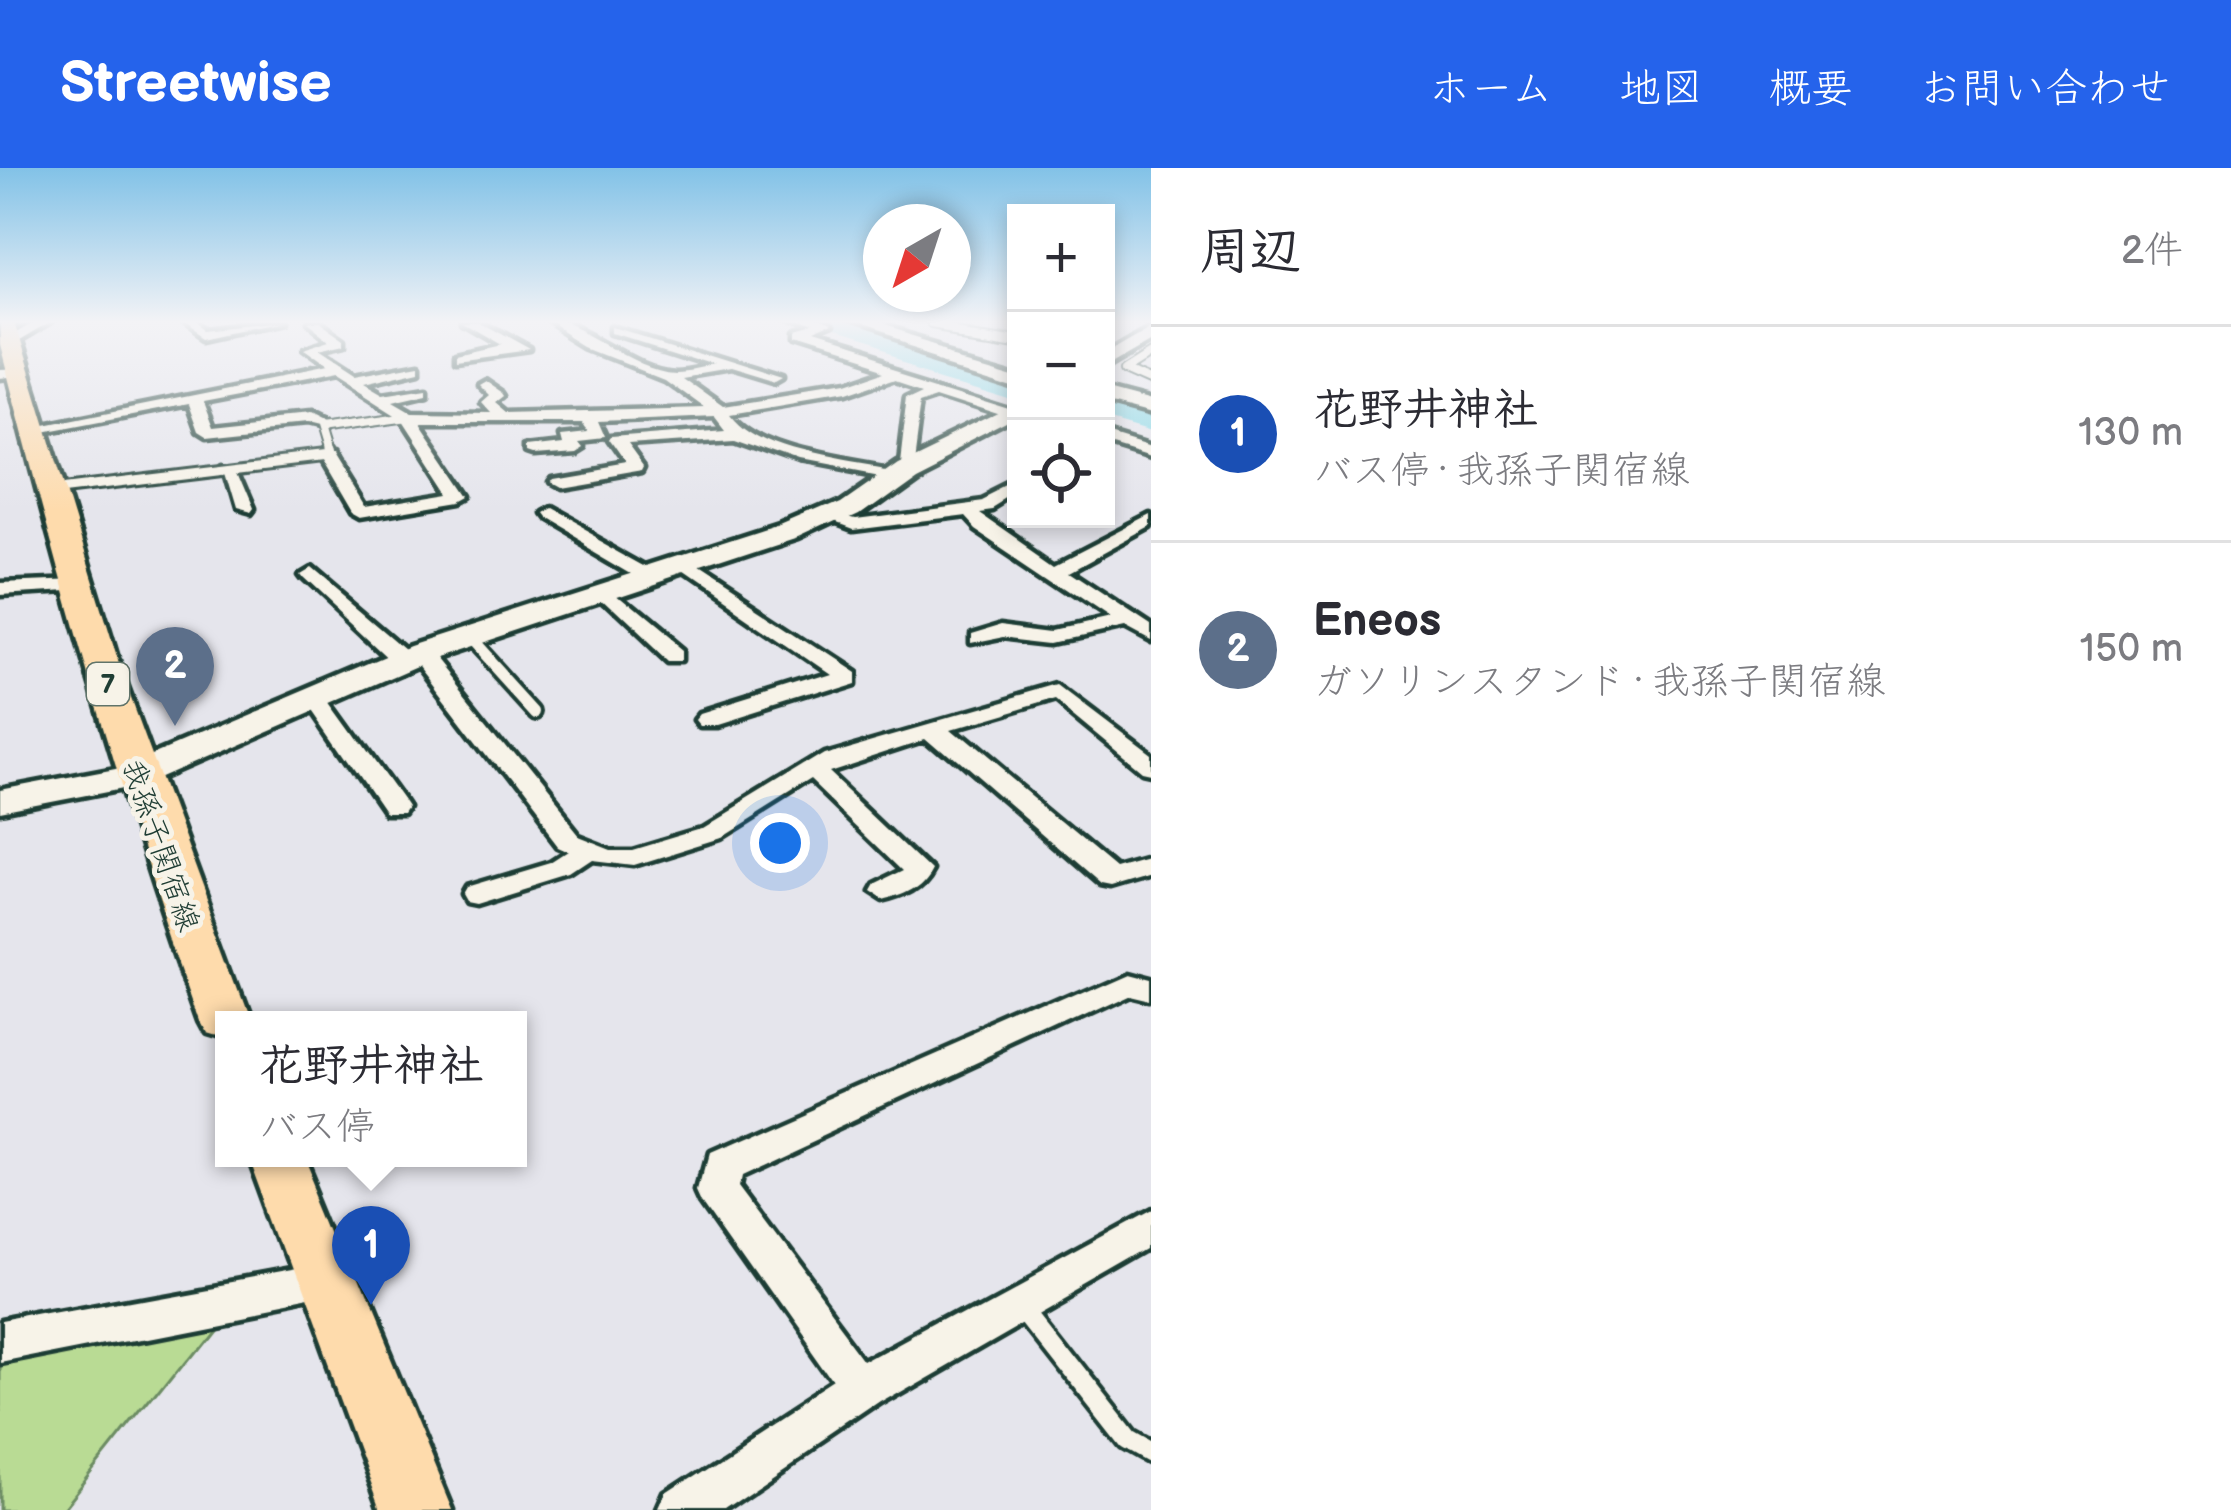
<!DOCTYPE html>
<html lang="ja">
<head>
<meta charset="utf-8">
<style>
  :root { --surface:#fff; --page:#f7f7f7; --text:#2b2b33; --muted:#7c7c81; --line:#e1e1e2; --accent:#2563eb }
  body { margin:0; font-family:"Balsamiq Sans","Klee One",sans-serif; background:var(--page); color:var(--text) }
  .controls { position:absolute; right:36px; top:36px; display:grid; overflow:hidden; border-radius:0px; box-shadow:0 6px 18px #0003 }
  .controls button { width:108px; height:108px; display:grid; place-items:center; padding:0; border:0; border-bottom:3px solid var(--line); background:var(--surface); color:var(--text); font:60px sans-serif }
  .compass { position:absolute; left:863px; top:36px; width:108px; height:108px; border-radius:50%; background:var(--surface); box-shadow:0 6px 18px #0003; rotate:219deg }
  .you { position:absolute; left:780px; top:675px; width:42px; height:42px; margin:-30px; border:9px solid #fff; border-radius:50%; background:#1a73e8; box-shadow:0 0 0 18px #1a73e833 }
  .badge { display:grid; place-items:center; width:78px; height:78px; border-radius:50%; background:var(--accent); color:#fff; font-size:39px; font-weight:700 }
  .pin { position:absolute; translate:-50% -99px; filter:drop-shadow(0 3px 6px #0008) }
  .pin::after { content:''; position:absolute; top:63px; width:42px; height:36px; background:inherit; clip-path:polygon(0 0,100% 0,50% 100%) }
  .popup { position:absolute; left:215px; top:843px; width:312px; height:156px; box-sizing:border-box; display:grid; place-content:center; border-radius:0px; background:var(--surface); filter:drop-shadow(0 3px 9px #0005); font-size:39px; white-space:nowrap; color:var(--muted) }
  .popup b { font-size:45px; color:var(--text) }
  .popup::after { content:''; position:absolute; left:50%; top:100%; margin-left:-24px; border:24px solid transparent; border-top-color:var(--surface) }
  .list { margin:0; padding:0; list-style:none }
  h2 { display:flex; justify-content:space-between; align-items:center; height:156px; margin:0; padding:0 48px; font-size:51px }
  h2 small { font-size:39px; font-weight:400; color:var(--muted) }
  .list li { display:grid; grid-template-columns:78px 1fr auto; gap:36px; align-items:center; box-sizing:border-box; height:216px; padding:0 48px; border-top:3px solid var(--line) }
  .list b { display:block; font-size:45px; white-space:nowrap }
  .list p { margin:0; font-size:39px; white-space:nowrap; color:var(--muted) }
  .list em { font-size:39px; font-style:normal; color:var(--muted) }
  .icon { flex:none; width:66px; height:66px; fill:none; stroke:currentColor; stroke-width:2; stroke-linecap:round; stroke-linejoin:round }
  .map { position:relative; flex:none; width:1151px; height:1342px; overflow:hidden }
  header { display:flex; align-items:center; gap:72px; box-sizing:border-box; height:168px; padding:0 60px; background:var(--accent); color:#fff }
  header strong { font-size:57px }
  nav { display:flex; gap:66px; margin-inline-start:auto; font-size:42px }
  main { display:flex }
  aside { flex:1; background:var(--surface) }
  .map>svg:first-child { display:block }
  .green { fill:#b9db94; stroke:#6c8c64; stroke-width:3 }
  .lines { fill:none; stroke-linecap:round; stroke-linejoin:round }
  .river { fill:#89d8e5; fill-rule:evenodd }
  .lane-far3-casing { stroke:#1f3d34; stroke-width:12 }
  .lane-far2-casing { stroke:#1f3d34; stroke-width:15 }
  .lane-far1-casing { stroke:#1f3d34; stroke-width:20 }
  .lane-casing { stroke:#1f3d34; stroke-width:28 }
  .street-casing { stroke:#1f3d34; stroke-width:9 }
  .secondary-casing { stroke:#1f3d34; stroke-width:9 }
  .primary-casing { stroke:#1f3d34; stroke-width:9 }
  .lane-far3 { stroke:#f7f3e8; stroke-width:8 }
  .lane-far2 { stroke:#f7f3e8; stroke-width:9 }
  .lane-far1 { stroke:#f7f3e8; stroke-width:12 }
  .lane { stroke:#f7f3e8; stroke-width:20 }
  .street { fill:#f7f3e8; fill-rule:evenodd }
  .secondary { fill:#f7f3e8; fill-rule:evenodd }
  .primary { fill:#fedbac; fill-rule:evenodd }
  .labels { text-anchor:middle; stroke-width:10; stroke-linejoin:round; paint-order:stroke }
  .shield { fill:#f7f3e8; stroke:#60746a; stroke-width:3 }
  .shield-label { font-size:27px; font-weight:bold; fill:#1f3d34 }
  .street-label { font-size:30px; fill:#1f3d34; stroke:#f7f3e8 }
</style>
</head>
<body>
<header>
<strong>Streetwise</strong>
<nav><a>ホーム</a><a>地図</a><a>概要</a><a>お問い合わせ</a></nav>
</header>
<main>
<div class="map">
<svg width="1151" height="1342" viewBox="0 0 1151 1342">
  <rect width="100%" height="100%" fill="#e5e5ec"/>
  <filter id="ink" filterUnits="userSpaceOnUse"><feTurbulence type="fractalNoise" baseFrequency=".00833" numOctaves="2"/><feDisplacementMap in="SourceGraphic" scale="24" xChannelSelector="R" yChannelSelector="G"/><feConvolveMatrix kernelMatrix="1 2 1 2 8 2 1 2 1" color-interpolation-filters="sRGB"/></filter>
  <g filter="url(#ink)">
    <path class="green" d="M 219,1144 L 62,1342 L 0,1342 L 0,1193 Z"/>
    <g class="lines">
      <path class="river" d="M 798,154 L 841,154 L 1016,206 L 1016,224 L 802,160 Z
        M 1106,232 L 1151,245 L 1151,265 L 1106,252 Z"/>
      <defs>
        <path id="lane-far3" d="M 938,154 L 1016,167
          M 1151,185 L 1124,202 L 1151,214
          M 326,288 L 318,261 L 409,249"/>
        <path id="lane-far2" d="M 51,323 L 326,290 L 325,285"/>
        <path id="lane-far1" d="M 469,468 L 538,544"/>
        <path id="lane" d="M 1023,1138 L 1128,1272 L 1151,1285"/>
        <path id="street" d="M 35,154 L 51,154 L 14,176 L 2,173 Z
          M 182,154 L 197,154 L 208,162 L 279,154 L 206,170 Z
          M 303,154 L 318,154 L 344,172 L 344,178 L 317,184 L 354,208 L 420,196 L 420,202 L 364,215 L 383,226 L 427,219 L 427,225 L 393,233 L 412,244 L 491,245 L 481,234 L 489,227 L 478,216 L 485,212 L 504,225 L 506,228 L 497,235 L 509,245 L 705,240 L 663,209 L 590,180 L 548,154 C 591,154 630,200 674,202 C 686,202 700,198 712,196 L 615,165 L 615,159 L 781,211 L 774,215 L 728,201 L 681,209 L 723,239 L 839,220 L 883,205 L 791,176 L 791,170 L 810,165 L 783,154 L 803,154 L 829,165 L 810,173 L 1016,237 L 1016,247 L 939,222 L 921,228 L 912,298 L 898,302 L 907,226 L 924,218 L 897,209 L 842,228 L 729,247 C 758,287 846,294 893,304 L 893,312 L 798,294 L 733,271 L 628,278 L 644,300 L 642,304 L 555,319 L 546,314 L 549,310 L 625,297 L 609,274 L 611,271 L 724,262 L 714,249 L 599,254 L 606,270 L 579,273 L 583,278 L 575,283 L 536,286 L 530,284 L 530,278 L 564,274 L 562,266 L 590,263 L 584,254 L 420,254 L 470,328 L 461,333 L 359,350 L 350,345 L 318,290 L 320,287 L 332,287 L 364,339 L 450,325 L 403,252 L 334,208 L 203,233 L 213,259 L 305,249 L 323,258 L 323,264 L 303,259 L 207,269 L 199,264 L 189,236 L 33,266 L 25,261 L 324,201 L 299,183 L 328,174 Z
          M 462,154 L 478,154 L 529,182 L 455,192 L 455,186 L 500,176 Z
          M 24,201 L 24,207 L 0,210 L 0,202 Z
          M 1106,266 L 1151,280 L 1151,290 L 1106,276 Z
          M 223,298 L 237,302 L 254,342 L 251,346 L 236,342 Z
          M 1016,316 L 1016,328 L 995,341 L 980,343 L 1056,396 L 1151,347 L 1151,359 L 1069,404 L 1151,458 L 1151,473 L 1125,459 L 1058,474 L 1005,468 L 970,475 L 970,465 L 1003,455 L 1058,462 L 1111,450 L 974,358 L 963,346 L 851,360 L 819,348 L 828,343 L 852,349 L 984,332 Z
          M 543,340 L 660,405 L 663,409 L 646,413 L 537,349 L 534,345 Z
          M 684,393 L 852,503 L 852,513 L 715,556 L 699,556 L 695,551 L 699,546 L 827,506 L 677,403 L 677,395 Z
          M 310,401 L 411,487 L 412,480 L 428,480 L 577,666 L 610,679 L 634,679 L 704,658 L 824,585 L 1060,517 L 1151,586 L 1151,605 L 1142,603 L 1056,532 L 951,563 L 1115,700 L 1151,690 L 1151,708 L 1110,720 L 1100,718 L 929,570 L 831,602 L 933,699 C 922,721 904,727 881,733 L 867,724 L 871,717 L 904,701 L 813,613 L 722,670 L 635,697 L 592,692 L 571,706 L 477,735 L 467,733 L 463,726 L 467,719 L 551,694 L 568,683 L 557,678 L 413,490 L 411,497 L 395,497 L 303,411 L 300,407 Z
          M 79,412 L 89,418 L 86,422 L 0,427 L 0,415 Z
          M 601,419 L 678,483 L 678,493 L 662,493 L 594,429 L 594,421 Z
          M 315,520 L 323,522 L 403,633 L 407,639 L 403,645 L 385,645 L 304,527 Z
          M 1128,802 L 1151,808 L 1151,830 L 1130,825 L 737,1007 L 735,1017 L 869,1196 L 1151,1043 L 1151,1080 L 878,1237 L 723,1342 L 660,1342 L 667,1326 L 834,1217 L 703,1031 L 698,1020 L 707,987 Z
          M 325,1089 L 339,1094 L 345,1107 L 339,1120 L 305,1135 L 0,1195 L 0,1155 L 300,1100 Z"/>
        <path id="secondary" d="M 842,154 L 872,154 L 1016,196 L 1016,208 Z
          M 1151,158 L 1151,172 L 1106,198 L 1106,184 Z
          M 1106,222 L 1151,234 L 1151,247 L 1106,235 Z
          M 1016,235 L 1016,250 L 912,303 L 855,344 L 797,371 L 431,492 L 149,615 L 0,644 L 0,622 L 126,598 L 409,478 L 779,359 L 837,334 L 896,293 Z"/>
        <path id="primary" d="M 0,154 L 14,154 L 122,506 L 250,852 L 224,852 L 224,870 L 207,865 L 200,852 C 121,631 57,405 0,177 Z
          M 251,990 L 307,990 L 452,1342 L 380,1342 Z"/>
      </defs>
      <use href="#lane-far3" class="lane-far3-casing"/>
      <use href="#lane-far2" class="lane-far2-casing"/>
      <use href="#lane-far1" class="lane-far1-casing"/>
      <use href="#lane" class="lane-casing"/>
      <use href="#street" class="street-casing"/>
      <use href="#secondary" class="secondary-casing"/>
      <use href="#primary" class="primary-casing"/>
      <use href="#lane-far3" class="lane-far3"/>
      <use href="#lane-far2" class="lane-far2"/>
      <use href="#lane-far1" class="lane-far1"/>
      <use href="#lane" class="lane"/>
      <use href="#street" class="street"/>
      <use href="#secondary" class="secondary"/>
      <use href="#primary" class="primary"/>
    </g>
  </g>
  <linearGradient id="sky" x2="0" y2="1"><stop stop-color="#82c2e7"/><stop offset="0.45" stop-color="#f3f3f6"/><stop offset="1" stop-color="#f3f3f6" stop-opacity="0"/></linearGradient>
  <rect width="1151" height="342" fill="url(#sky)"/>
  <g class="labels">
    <rect class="shield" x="87" y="495" width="42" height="42" rx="9"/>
    <g class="shield-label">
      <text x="108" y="525">7</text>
    </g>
    <g class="street-label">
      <text transform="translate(161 677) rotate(71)" y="10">我孫子関宿線</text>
    </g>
  </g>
</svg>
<div class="controls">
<button>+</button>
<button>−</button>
<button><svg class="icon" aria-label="locate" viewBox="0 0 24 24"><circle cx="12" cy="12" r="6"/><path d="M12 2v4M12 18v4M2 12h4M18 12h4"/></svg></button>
</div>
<svg class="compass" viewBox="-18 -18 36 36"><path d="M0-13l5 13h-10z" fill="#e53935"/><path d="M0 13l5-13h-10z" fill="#7c7c81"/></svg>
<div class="you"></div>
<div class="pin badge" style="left:371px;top:1137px;background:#1a4fb4">1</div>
<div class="popup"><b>花野井神社</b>バス停</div>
<div class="pin badge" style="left:175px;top:558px;background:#5c6f8a">2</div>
</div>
<aside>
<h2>周辺<small>2件</small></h2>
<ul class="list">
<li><span class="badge" style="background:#1a4fb4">1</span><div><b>花野井神社</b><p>バス停 · 我孫子関宿線</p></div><em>130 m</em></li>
<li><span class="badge" style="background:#5c6f8a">2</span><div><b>Eneos</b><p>ガソリンスタンド · 我孫子関宿線</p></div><em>150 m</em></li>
</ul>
</aside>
</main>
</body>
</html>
